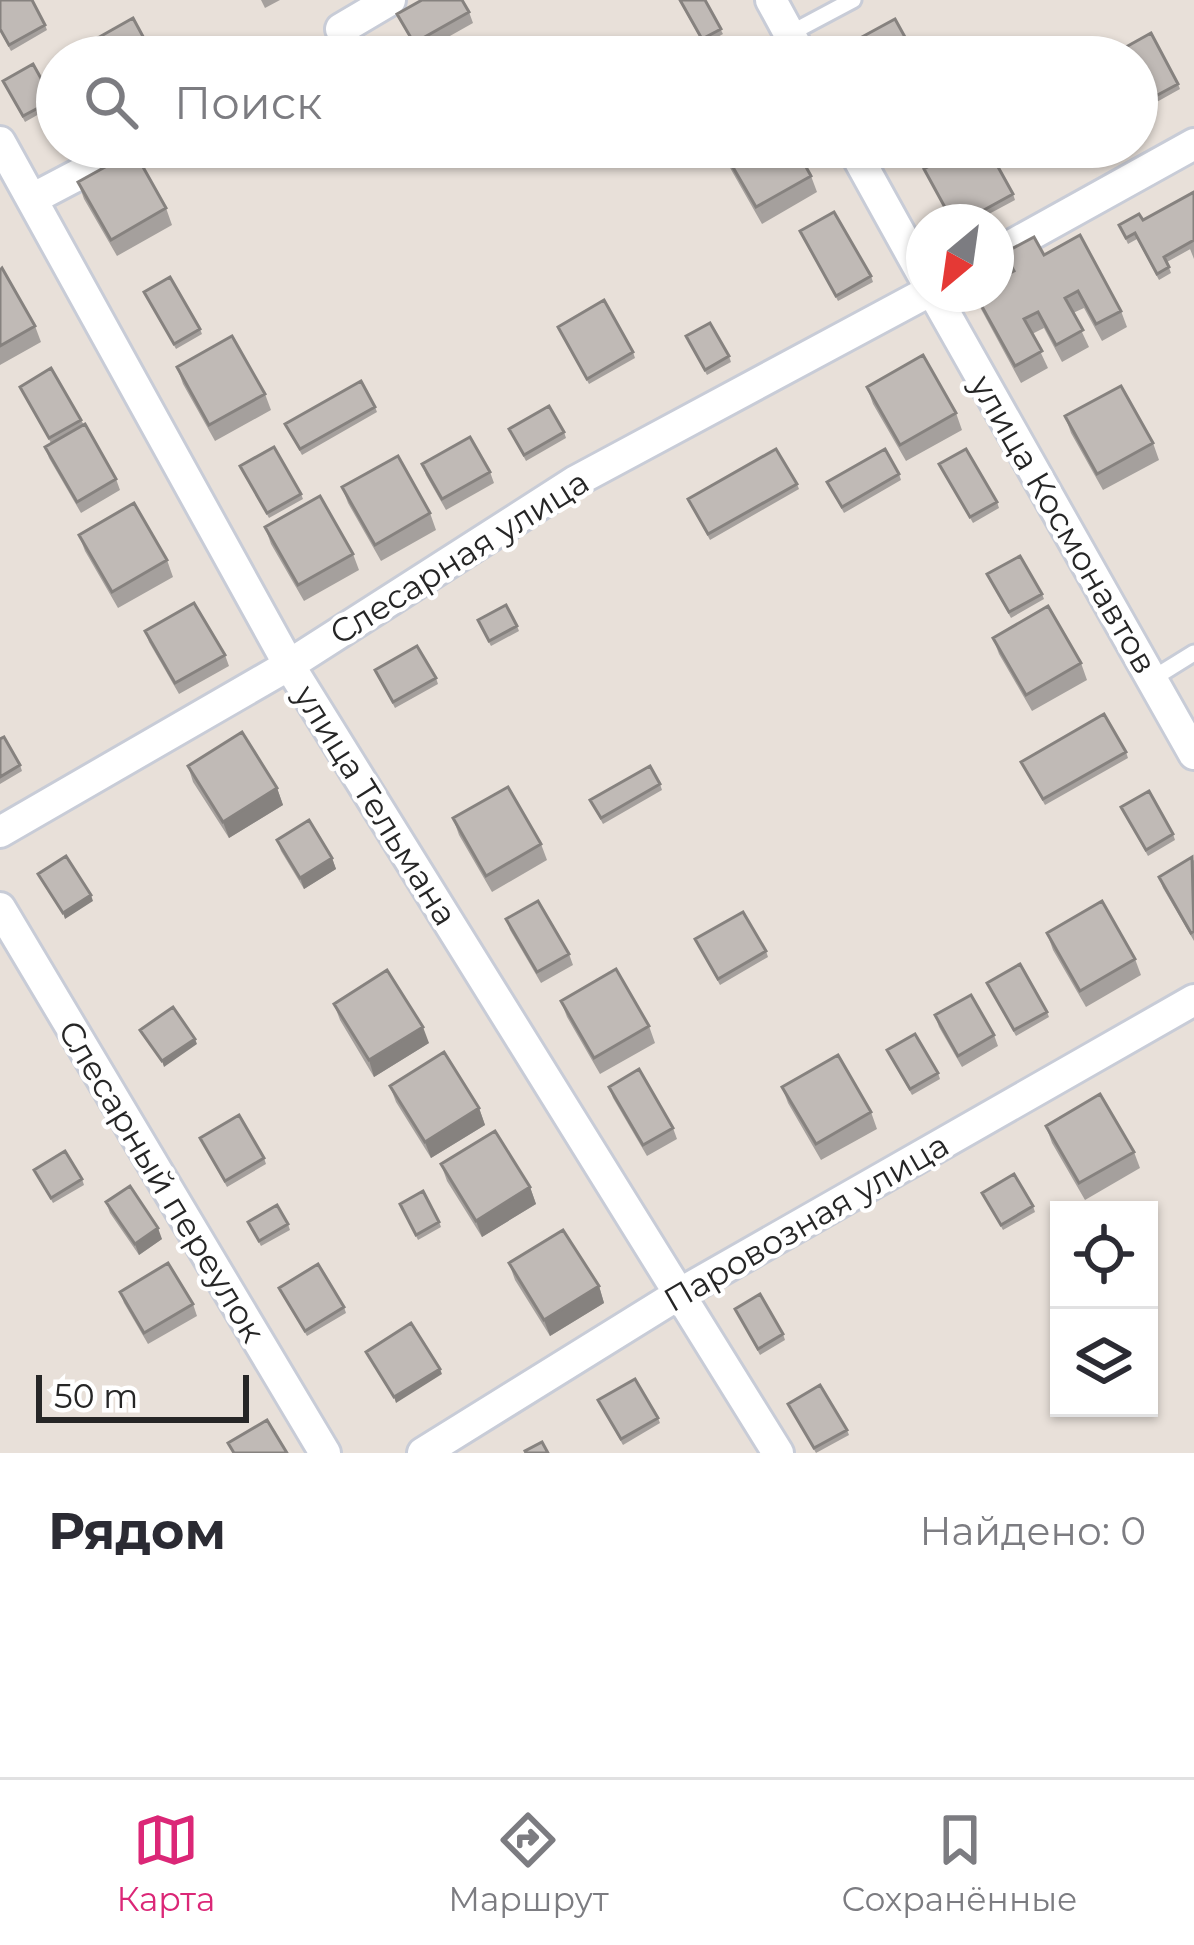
<!DOCTYPE html>
<html lang="ru">
<head>
<meta charset="utf-8">
<style>
  :root { --surface:#fff; --page:#f7f7f7; --text:#2b2b33; --muted:#7c7c81; --line:#e1e1e2; --accent:#db2777 }
  body { margin:0; font-family:Montserrat,sans-serif; background:var(--page); color:var(--text) }
  .controls { position:absolute; right:36px; bottom:36px; display:grid; overflow:hidden; border-radius:0px; box-shadow:0 3px 9px #0004 }
  .controls button { width:108px; height:108px; display:grid; place-items:center; padding:0; border:0; border-bottom:3px solid var(--line); background:var(--surface); color:var(--text); font:60px sans-serif }
  .compass { position:absolute; left:906px; top:204px; width:108px; height:108px; border-radius:50%; background:var(--surface); box-shadow:0 3px 9px #0004; rotate:209deg }
  .scale { position:absolute; left:36px; bottom:30px; width:213px; box-sizing:border-box; padding-left:12px; border:6px solid #262626; border-top:0; font-size:33px; line-height:42px; white-space:nowrap; color:#262626; -webkit-text-stroke:9px #fff; paint-order:stroke }
  .list { margin:0; padding:0; list-style:none }
  h2 { display:flex; justify-content:space-between; align-items:center; height:156px; margin:0; padding:0 48px; font-size:51px }
  h2 small { font-size:39px; font-weight:400; color:var(--muted) }
  .icon { flex:none; width:66px; height:66px; fill:none; stroke:currentColor; stroke-width:2; stroke-linecap:round; stroke-linejoin:round }
  .map { position:relative; flex:none; width:1194px; height:1453px; overflow:hidden }
  .search { position:absolute; background:var(--surface); box-shadow:0 3px 9px #0004; left:36px; right:36px; top:36px; height:132px; display:flex; align-items:center; gap:30px; box-sizing:border-box; padding:0 42px; border-radius:66px; color:var(--muted); font-size:45px }
  .sheet { height:324px; background:var(--surface) }
  nav { display:flex; justify-content:space-around; align-items:center; box-sizing:border-box; height:168px; border-top:3px solid var(--line); background:var(--surface); font-size:33px; color:var(--muted) }
  nav a { display:grid; justify-items:center; gap:6px }
  nav .on { color:var(--accent) }
  .map>svg:first-child { display:block }
  .lines { fill:none; stroke-linecap:round; stroke-linejoin:round }
  .lane-casing { stroke:#c8ccd7; stroke-width:21 }
  .street-casing { stroke:#c8ccd7; stroke-width:36 }
  .lane { stroke:#fff; stroke-width:15 }
  .street { stroke:#fff; stroke-width:30 }
  .wall { fill:#a5a09d }
  .shaded-wall { fill:#86827f }
  .building { fill:#c0bab6; stroke:#86827f; stroke-width:3 }
  .labels { text-anchor:middle; stroke-width:9; stroke-linejoin:round; paint-order:stroke }
  .street-label { font-size:33px; fill:#262626; stroke:#fff }
</style>
</head>
<body>
<div class="map">
<svg width="1194" height="1453" viewBox="0 0 1194 1453">
  <rect width="100%" height="100%" fill="#e8e0d9"/>
  <g class="lines">
    <defs>
      <path id="lane" d="M 789,34 L 853,0
        M 1152,679 L 1194,653"/>
      <path id="street" d="M 771,0 L 802,57
        M 341,29 L 390,0
        M 0,142 L 289,665 L 778,1453
        M 852,147 L 924,277
        M 32,199 L 131,147
        M 996,254 L 1194,144
        M 934,294 L 1194,754
        M 0,832 L 289,665 L 576,481 L 924,294
        M 0,908 L 325,1453
        M 423,1453 L 679,1294 L 1194,1000"/>
    </defs>
    <use href="#lane" class="lane-casing"/>
    <use href="#street" class="street-casing"/>
    <use href="#lane" class="lane"/>
    <use href="#street" class="street"/>
  </g>
  <path class="wall" d="M 0,0 L 45,25 L 47,30 L 11,51 L 0,31 Z
    M 261,0 L 280,0 L 265,8 Z
    M 679,0 L 705,0 L 723,34 L 704,45 Z
    M 469,12 L 473,23 L 418,54 L 397,14 Z
    M 1137,57 L 1178,84 L 1180,89 L 1137,113 Z
    M 3,81 L 53,100 L 55,105 L 25,122 Z
    M 723,150 L 811,176 L 817,192 L 762,224 L 729,166 Z
    M 924,169 L 1013,194 L 1015,200 L 974,222 L 952,222 Z
    M 78,182 L 166,208 L 172,225 L 117,256 L 84,199 Z
    M 1194,192 L 1194,259 L 1190,249 L 1194,247 L 1167,262 L 1171,273 L 1159,280 L 1137,239 L 1128,244 L 1119,225 L 1143,220 Z
    M 800,231 L 871,276 L 873,282 L 838,301 Z
    M 1004,253 L 1044,255 L 1121,311 L 1127,327 L 1102,341 L 1084,308 L 1073,313 L 1089,347 L 1062,362 L 1044,328 L 1032,334 L 1048,368 L 1021,383 L 981,309 L 975,294 L 1012,273 Z
    M 0,270 L 35,326 L 41,342 L 0,365 Z
    M 144,292 L 200,329 L 202,334 L 176,349 Z
    M 558,327 L 633,352 L 635,358 L 589,384 Z
    M 686,336 L 729,356 L 731,362 L 707,375 Z
    M 177,367 L 265,394 L 271,410 L 215,441 L 183,384 Z
    M 20,387 L 81,420 L 116,479 L 120,490 L 81,513 L 49,458 L 45,447 L 51,443 Z
    M 867,387 L 956,413 L 962,430 L 906,461 L 873,404 Z
    M 375,407 L 377,412 L 302,455 L 285,424 Z
    M 1065,416 L 1153,443 L 1159,460 L 1103,490 L 1071,433 Z
    M 509,429 L 564,432 L 566,438 L 526,461 Z
    M 422,464 L 490,472 L 494,483 L 446,510 L 426,475 Z
    M 939,464 L 997,502 L 999,508 L 973,523 Z
    M 240,466 L 301,494 L 303,499 L 269,518 Z
    M 899,474 L 901,480 L 844,513 L 827,482 Z
    M 797,484 L 799,489 L 710,540 L 688,499 Z
    M 342,487 L 430,513 L 436,530 L 381,561 L 348,503 Z
    M 265,527 L 353,554 L 359,570 L 304,601 L 271,544 Z
    M 79,535 L 167,560 L 173,577 L 118,608 L 85,551 Z
    M 987,574 L 1042,594 L 1044,599 L 1011,618 Z
    M 480,626 L 517,626 L 519,631 L 491,646 Z
    M 145,631 L 225,655 L 229,666 L 179,694 L 149,642 Z
    M 993,638 L 1081,663 L 1087,680 L 1032,711 L 999,654 Z
    M 375,670 L 436,678 L 438,684 L 395,708 Z
    M 0,739 L 20,765 L 22,771 L 0,784 Z
    M 1126,752 L 1128,758 L 1045,805 L 1021,762 Z
    M 188,766 L 277,788 L 283,805 L 229,838 L 193,782 Z
    M 660,784 L 662,790 L 603,824 L 590,800 Z
    M 1121,807 L 1173,834 L 1175,840 L 1148,856 Z
    M 453,818 L 541,844 L 547,860 L 492,892 L 459,835 Z
    M 277,840 L 332,858 L 336,869 L 304,889 L 281,851 Z
    M 1194,860 L 1194,941 L 1163,888 L 1159,877 Z
    M 506,919 L 569,954 L 573,965 L 541,983 L 510,930 Z
    M 1047,933 L 1135,959 L 1141,975 L 1086,1007 L 1053,950 Z
    M 695,939 L 766,951 L 768,957 L 720,985 Z
    M 987,983 L 1047,1012 L 1049,1017 L 1016,1036 Z
    M 561,1001 L 649,1026 L 655,1043 L 600,1074 L 567,1017 Z
    M 334,1004 L 429,1043 L 374,1077 L 340,1020 Z
    M 935,1015 L 994,1035 L 998,1046 L 962,1067 L 939,1027 Z
    M 887,1050 L 938,1073 L 940,1079 L 912,1095 Z
    M 390,1086 L 479,1108 L 485,1125 L 431,1158 L 396,1102 Z
    M 609,1087 L 673,1128 L 677,1139 L 647,1156 L 613,1098 Z
    M 782,1087 L 871,1112 L 877,1129 L 821,1160 L 788,1103 Z
    M 1046,1126 L 1134,1152 L 1140,1168 L 1085,1200 L 1052,1143 Z
    M 200,1138 L 264,1158 L 266,1164 L 227,1187 Z
    M 441,1164 L 530,1187 L 536,1204 L 482,1237 L 447,1181 Z
    M 34,1170 L 82,1179 L 84,1185 L 53,1203 Z
    M 982,1193 L 1033,1206 L 1035,1212 L 1003,1230 Z
    M 106,1202 L 162,1239 L 139,1255 L 110,1213 Z
    M 400,1204 L 439,1222 L 441,1227 L 418,1240 Z
    M 248,1222 L 288,1224 L 290,1230 L 261,1246 Z
    M 509,1263 L 599,1286 L 604,1303 L 550,1336 L 515,1280 Z
    M 279,1288 L 344,1307 L 346,1313 L 307,1336 Z
    M 120,1292 L 193,1304 L 197,1316 L 148,1344 L 124,1303 Z
    M 735,1309 L 783,1334 L 785,1340 L 760,1355 Z
    M 598,1400 L 658,1418 L 660,1423 L 623,1445 Z
    M 788,1404 L 847,1430 L 849,1435 L 816,1453 Z"/>
  <path class="shaded-wall" d="M 277,788 L 283,805 L 229,838 L 223,822 Z
    M 332,858 L 336,869 L 304,889 L 300,878 Z
    M 91,895 L 93,901 L 65,919 L 63,913 Z
    M 423,1027 L 429,1043 L 374,1077 L 369,1060 Z
    M 195,1039 L 197,1044 L 164,1067 L 162,1061 Z
    M 479,1108 L 485,1125 L 431,1158 L 425,1142 Z
    M 530,1187 L 536,1204 L 482,1237 L 476,1221 Z
    M 158,1228 L 162,1239 L 139,1255 L 135,1244 Z
    M 599,1286 L 604,1303 L 550,1336 L 544,1320 Z
    M 440,1369 L 442,1374 L 396,1403 L 394,1397 Z"/>
  <path class="building" d="M 0,0 L 32,0 L 45,25 L 9,45 L 0,29 Z
    M 422,0 L 462,0 L 469,12 L 414,43 L 397,14 Z
    M 680,0 L 705,0 L 721,29 L 702,39 Z
    M 133,18 L 153,55 L 149,57 L 103,57 L 94,40 Z
    M 895,19 L 916,57 L 870,57 L 860,38 Z
    M 1151,33 L 1178,84 L 1137,106 L 1137,57 L 1072,57 L 1070,54 L 1098,39 L 1108,57 Z
    M 735,44 L 742,57 L 712,57 Z
    M 33,64 L 53,100 L 23,116 L 3,81 Z
    M 728,147 L 795,147 L 811,176 L 756,207 L 723,150 Z
    M 963,147 L 987,147 L 1013,194 L 962,222 L 953,222 L 924,169 Z
    M 134,151 L 166,208 L 111,240 L 78,182 Z
    M 1194,192 L 1194,240 L 1164,257 L 1169,267 L 1157,274 L 1135,233 L 1126,238 L 1119,225 L 1139,214 L 1143,220 Z
    M 834,212 L 871,276 L 836,296 L 800,231 Z
    M 1080,235 L 1121,311 L 1096,324 L 1078,291 L 1065,298 L 1083,330 L 1056,345 L 1038,312 L 1024,319 L 1042,351 L 1015,366 L 975,294 L 996,294 L 996,281 L 1014,271 L 1004,253 L 1034,237 L 1044,255 Z
    M 2,268 L 35,326 L 0,346 L 0,270 Z
    M 170,277 L 200,329 L 174,344 L 144,292 Z
    M 604,300 L 633,352 L 587,379 L 558,327 Z
    M 710,323 L 729,356 L 705,370 L 686,336 Z
    M 232,336 L 265,394 L 209,425 L 177,367 Z
    M 923,355 L 956,413 L 900,445 L 867,387 Z
    M 51,368 L 81,420 L 49,438 L 20,387 Z
    M 361,381 L 375,407 L 300,449 L 285,424 Z
    M 1121,386 L 1153,443 L 1097,474 L 1065,416 Z
    M 549,406 L 564,432 L 524,455 L 509,429 Z
    M 85,424 L 116,479 L 77,502 L 45,447 Z
    M 470,437 L 490,472 L 442,499 L 422,464 Z
    M 274,447 L 301,494 L 267,513 L 240,466 Z
    M 776,449 L 797,484 L 708,534 L 688,499 Z
    M 885,449 L 899,474 L 842,507 L 827,482 Z
    M 966,449 L 997,502 L 970,517 L 939,464 Z
    M 398,456 L 430,513 L 375,545 L 342,487 Z
    M 320,496 L 353,554 L 298,585 L 265,527 Z
    M 134,503 L 167,560 L 112,592 L 79,535 Z
    M 1020,556 L 1042,594 L 1009,612 L 987,574 Z
    M 194,603 L 225,655 L 175,683 L 145,631 Z
    M 506,605 L 517,626 L 489,641 L 478,620 Z
    M 1048,606 L 1081,663 L 1026,695 L 993,638 Z
    M 417,646 L 436,678 L 393,702 L 375,670 Z
    M 1104,714 L 1126,752 L 1043,799 L 1021,762 Z
    M 242,732 L 277,788 L 223,822 L 188,766 Z
    M 4,737 L 20,765 L 0,777 L 0,739 Z
    M 650,766 L 660,784 L 601,818 L 590,800 Z
    M 508,787 L 541,844 L 486,876 L 453,818 Z
    M 1149,791 L 1173,834 L 1146,850 L 1121,807 Z
    M 309,820 L 332,858 L 300,878 L 277,840 Z
    M 66,856 L 91,895 L 63,913 L 38,874 Z
    M 1192,857 L 1194,931 L 1191,933 L 1159,877 Z
    M 538,901 L 569,954 L 537,972 L 506,919 Z
    M 1102,901 L 1135,959 L 1080,991 L 1047,933 Z
    M 743,912 L 766,951 L 718,979 L 695,939 Z
    M 1020,964 L 1047,1012 L 1014,1030 L 987,983 Z
    M 616,969 L 649,1026 L 594,1058 L 561,1001 Z
    M 387,970 L 423,1027 L 369,1060 L 334,1004 Z
    M 971,995 L 994,1035 L 958,1056 L 935,1015 Z
    M 173,1007 L 195,1039 L 162,1061 L 140,1030 Z
    M 915,1034 L 938,1073 L 910,1089 L 887,1050 Z
    M 444,1052 L 479,1108 L 425,1142 L 390,1086 Z
    M 838,1055 L 871,1112 L 816,1144 L 782,1087 Z
    M 639,1069 L 673,1128 L 643,1145 L 609,1087 Z
    M 1100,1094 L 1134,1152 L 1079,1183 L 1046,1126 Z
    M 239,1115 L 264,1158 L 225,1181 L 200,1138 Z
    M 495,1131 L 530,1187 L 476,1221 L 441,1164 Z
    M 65,1151 L 82,1179 L 51,1198 L 34,1170 Z
    M 1014,1174 L 1033,1206 L 1001,1225 L 982,1193 Z
    M 130,1186 L 158,1228 L 135,1244 L 106,1202 Z
    M 423,1191 L 439,1222 L 416,1235 L 400,1204 Z
    M 277,1205 L 288,1224 L 259,1241 L 248,1222 Z
    M 563,1230 L 599,1286 L 544,1320 L 509,1263 Z
    M 168,1263 L 193,1304 L 144,1333 L 120,1292 Z
    M 318,1264 L 344,1307 L 305,1331 L 279,1288 Z
    M 760,1294 L 783,1334 L 758,1349 L 735,1309 Z
    M 411,1323 L 440,1369 L 394,1397 L 366,1352 Z
    M 635,1379 L 658,1418 L 621,1439 L 598,1400 Z
    M 820,1385 L 847,1430 L 814,1448 L 788,1404 Z
    M 267,1420 L 287,1453 L 234,1453 L 228,1443 Z
    M 542,1442 L 548,1453 L 526,1453 L 525,1451 Z"/>
  <g class="labels">
    <g class="street-label">
      <text transform="translate(1064 524) rotate(60)" y="12">улица Космонавтов</text>
      <text transform="translate(459 557) rotate(-32)" y="12">Слесарная улица</text>
      <text transform="translate(376 805) rotate(58)" y="12">улица Тельмана</text>
      <text transform="translate(162 1181) rotate(59)" y="12">Слесарный переулок</text>
      <text transform="translate(806 1222) rotate(-30)" y="12">Паровозная улица</text>
    </g>
  </g>
</svg>
<div class="controls">
<button><svg class="icon" aria-label="locate" viewBox="0 0 24 24"><circle cx="12" cy="12" r="6"/><path d="M12 2v4M12 18v4M2 12h4M18 12h4"/></svg></button>
<button><svg class="icon" aria-label="layers" viewBox="0 0 24 24"><path d="M12 4l9 5-9 5-9-5zM3 14l9 5 9-5"/></svg></button>
</div>
<svg class="compass" viewBox="-18 -18 36 36"><path d="M0-13l5 13h-10z" fill="#e53935"/><path d="M0 13l5-13h-10z" fill="#7c7c81"/></svg>
<div class="scale">50 m</div>
<div class="search"><svg class="icon" aria-label="search" viewBox="0 0 24 24"><circle cx="10" cy="10" r="6"/><path d="M15 15l6 6"/></svg>Поиск</div>
</div>
<section class="sheet">
<h2>Рядом<small>Найдено: 0</small></h2>
<ul class="list">
</ul>
</section>
<nav>
<a class="on"><svg class="icon" aria-label="map" viewBox="0 0 24 24"><path d="M3 6l6-2 6 2 6-2v14l-6 2-6-2-6 2zM9 4v14M15 6v14"/></svg>Карта</a>
<a><svg class="icon" aria-label="directions" viewBox="0 0 24 24"><path d="M12 3l9 9-9 9-9-9zM9 14v-3h6M13 9l2 2-2 2"/></svg>Маршрут</a>
<a><svg class="icon" aria-label="saved" viewBox="0 0 24 24"><path d="M7 4h10v16l-5-4-5 4z"/></svg>Сохранённые</a>
</nav>
</body>
</html>
